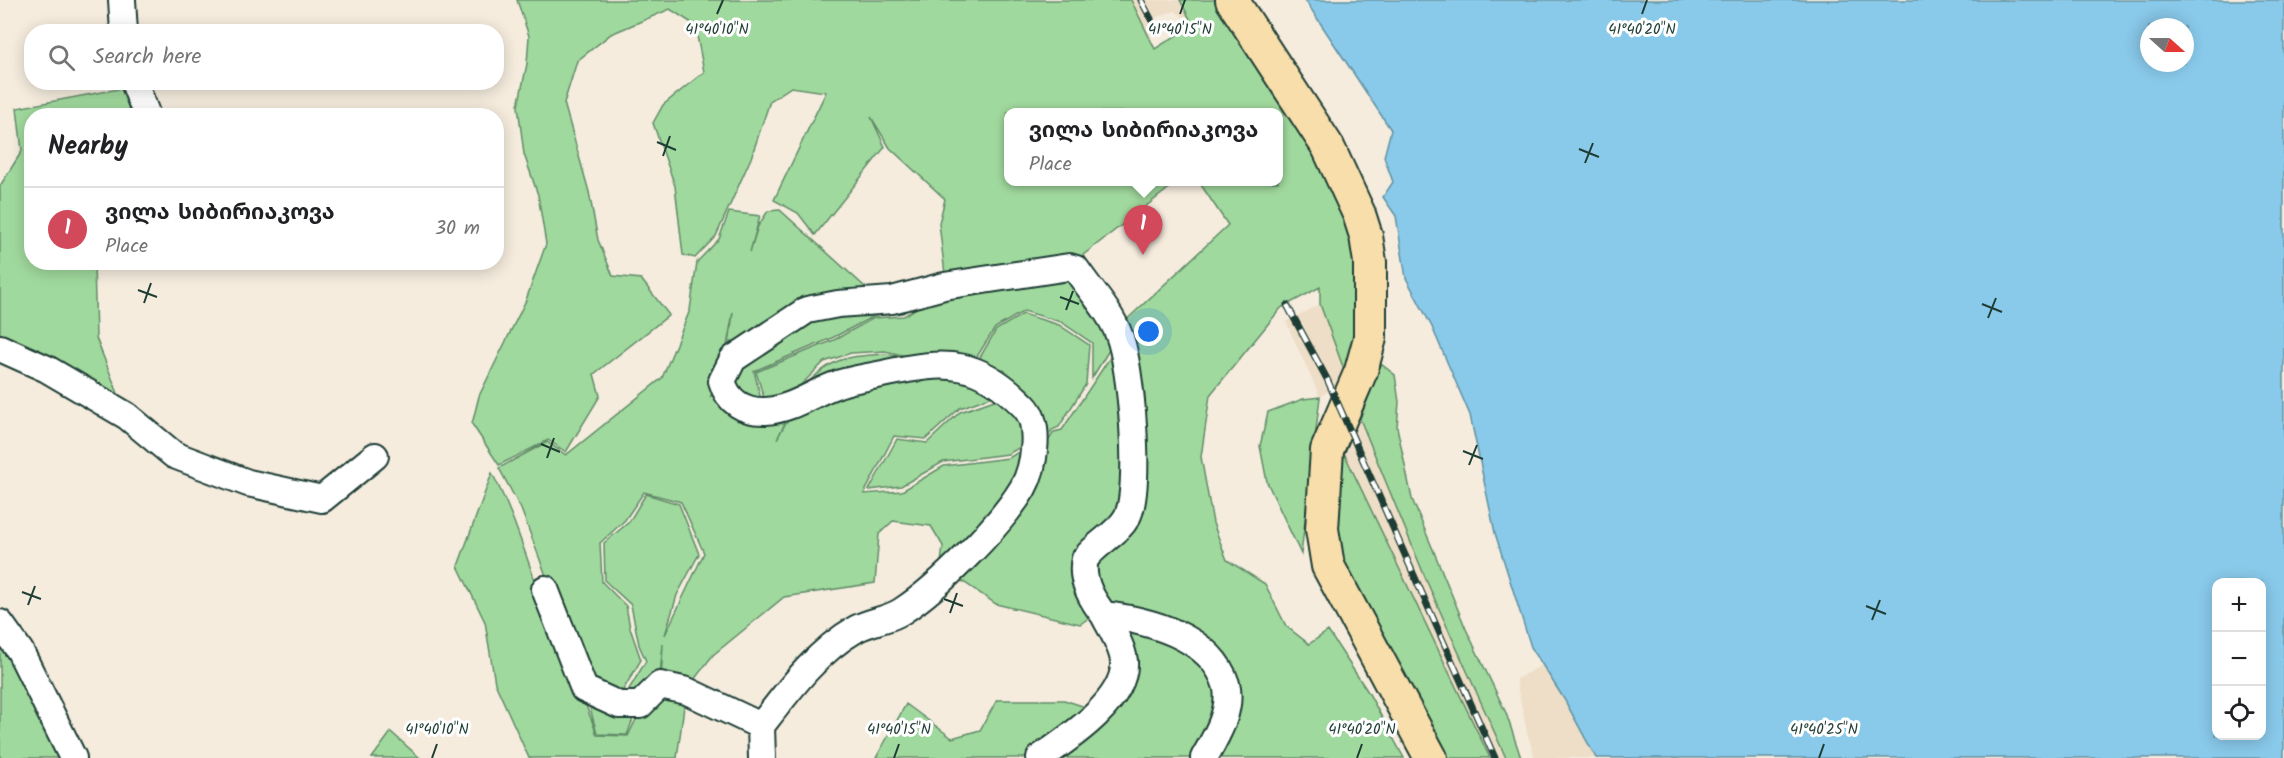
<!DOCTYPE html>
<html lang="en">
<head>
<meta charset="utf-8">
<style>
  :root { --surface:#fff; --page:#f2f2f2; --text:#202124; --muted:#757577; --line:#e0e0e0; --accent:#d1495b }
  body { margin:0; font-family:Kalam,"Noto Sans Georgian",sans-serif; background:var(--page); color:var(--text) }
  .controls { position:absolute; right:18px; bottom:18px; display:grid; overflow:hidden; border-radius:12px; box-shadow:0 3px 15px #0003 }
  .controls button { width:54px; height:54px; display:grid; place-items:center; padding:0; border:0; border-bottom:2px solid var(--line); background:var(--surface); color:var(--text); font:30px sans-serif }
  .compass { position:absolute; left:2140px; top:18px; width:54px; height:54px; border-radius:50%; background:var(--surface); box-shadow:0 3px 15px #0003; rotate:111deg }
  .you { position:absolute; left:1149px; top:332px; width:21px; height:21px; margin:-15px; border:4px solid #fff; border-radius:50%; background:#1a73e8; box-shadow:0 0 0 9px #1a73e833 }
  .badge { display:grid; place-items:center; width:39px; height:39px; border-radius:50%; background:var(--accent); color:#fff; font-size:20px; font-weight:700 }
  .pin { position:absolute; translate:-50% -50px; filter:drop-shadow(0 2px 3px #0008) }
  .pin::after { content:''; position:absolute; top:32px; width:21px; height:18px; background:inherit; clip-path:polygon(0 0,100% 0,50% 100%) }
  .popup { position:absolute; left:1004px; top:108px; width:279px; height:78px; box-sizing:border-box; display:grid; place-content:center; border-radius:12px; background:var(--surface); filter:drop-shadow(0 2px 4px #0005); font-size:20px; white-space:nowrap; color:var(--muted) }
  .popup b { font-size:22px; color:var(--text) }
  .popup::after { content:''; position:absolute; left:50%; top:100%; margin-left:-12px; border:12px solid transparent; border-top-color:var(--surface) }
  .list { margin:0; padding:0; list-style:none }
  h2 { display:flex; justify-content:space-between; align-items:center; height:78px; margin:0; padding:0 24px; font-size:26px }
  h2 small { font-size:20px; font-weight:400; color:var(--muted) }
  .list li { display:grid; grid-template-columns:39px 1fr auto; gap:18px; align-items:center; box-sizing:border-box; height:84px; padding:0 24px; border-top:2px solid var(--line) }
  .list b { display:block; font-size:22px; white-space:nowrap }
  .list p { margin:0; font-size:20px; white-space:nowrap; color:var(--muted) }
  .list em { font-size:20px; font-style:normal; color:var(--muted) }
  .icon { flex:none; width:33px; height:33px; fill:none; stroke:currentColor; stroke-width:2; stroke-linecap:round; stroke-linejoin:round }
  .map { position:relative; flex:none; width:2284px; height:758px; overflow:hidden }
  .search { position:absolute; background:var(--surface); box-shadow:0 3px 15px #0003; left:24px; top:24px; width:480px; height:66px; display:flex; align-items:center; gap:15px; box-sizing:border-box; padding:0 21px; border-radius:24px; color:var(--muted); font-size:22px }
  .panel { position:absolute; background:var(--surface); box-shadow:0 3px 15px #0003; left:24px; top:108px; width:480px; height:162px; border-radius:24px }
  .map>svg:first-child { display:block }
  .built { fill:#eedec7 }
  .green { fill:#a0d99d; stroke:#608b68; stroke-width:1.5 }
  .water { fill:#89c9ea; stroke:#5f91a1; stroke-width:1.5; fill-rule:evenodd }
  .lines { fill:none; stroke-linecap:round; stroke-linejoin:round }
  .minor-casing { stroke:#1f3d34; stroke-width:30 }
  .major-casing { stroke:#1f3d34; stroke-width:36 }
  .minor { stroke:#fff; stroke-width:26 }
  .major { stroke:#f8deab; stroke-width:32 }
  .rail-casing { stroke:#1f3d34; stroke-width:7 }
  .rail { stroke:#fff; stroke-width:4.5; stroke-dasharray:14; stroke-linecap:butt }
  .ticks { fill:none; stroke:#1f3d34; stroke-width:2 }
  .ticks-label { font-size:15px; text-anchor:middle; fill:#1f3d34; stroke:#fff; stroke-width:6; stroke-linejoin:round; paint-order:stroke }
</style>
</head>
<body>
<div class="map">
<svg width="2284" height="758" viewBox="0 0 2284 758">
  <rect width="100%" height="100%" fill="#f5ecde"/>
  <filter id="ink" filterUnits="userSpaceOnUse"><feTurbulence type="fractalNoise" baseFrequency=".0167" numOctaves="2"/><feDisplacementMap in="SourceGraphic" scale="12" xChannelSelector="R" yChannelSelector="G"/><feConvolveMatrix kernelMatrix="1 2 1 2 8 2 1 2 1" color-interpolation-filters="sRGB"/></filter>
  <g filter="url(#ink)">
    <path class="built" d="M 1131,0 L 1180,0 L 1194,25 L 1175,11 L 1151,19 L 1149,31 L 1155,50 Z
      M 1320,304 L 1347,378 L 1320,397 L 1286,322 Z
      M 1360,419 L 1427,582 L 1506,758 L 1490,758 L 1342,449 Z
      M 1542,665 L 1564,699 L 1596,758 L 1535,758 L 1527,733 L 1516,679 Z"/>
    <path class="green" d="M 517,0 L 1131,0 L 1155,49 L 1193,25 L 1180,0 L 1219,0 L 1334,185 L 1354,239 L 1359,329 L 1347,378 L 1320,304 L 1320,287 L 1281,308 L 1210,395 L 1201,457 L 1213,523 L 1227,560 L 1265,584 L 1286,626 L 1309,644 L 1328,631 L 1368,692 L 1404,758 L 1214,758 L 1217,666 L 1101,610 L 1080,624 L 996,604 L 952,574 L 1033,464 L 1054,432 L 1062,430 L 1123,338 L 1119,327 L 1228,225 L 1199,182 L 1278,182 L 1278,112 L 1008,112 L 1008,182 L 1177,182 L 1074,262 L 946,283 L 939,223 L 945,199 L 890,148 L 871,117 L 885,147 L 815,235 L 798,213 L 774,200 L 826,92 L 791,87 L 770,101 L 751,158 L 716,236 L 695,258 L 683,255 L 675,186 L 653,123 L 663,105 L 704,72 L 695,25 L 670,9 L 611,34 L 577,61 L 564,103 L 589,192 L 598,240 L 613,276 L 641,279 L 669,315 L 594,374 L 600,396 L 566,452 L 548,440 L 499,465 L 472,424 L 479,396 L 526,300 L 546,244 L 538,195 L 524,154 L 518,106 L 527,64 L 529,36 Z
      M 134,86 L 147,115 L 32,116 L 32,262 L 94,263 L 96,338 L 127,416 L 0,348 L 0,186 L 22,151 L 17,108 Z
      M 780,210 L 875,296 L 728,354 L 733,312 L 721,380 L 710,397 L 722,384 L 724,396 L 792,409 L 777,439 L 795,406 L 934,368 L 1007,391 L 960,408 L 926,439 L 894,436 L 864,494 L 902,491 L 944,466 L 1009,458 L 1031,444 L 1026,474 L 939,580 L 943,546 L 931,526 L 893,521 L 879,534 L 875,583 L 784,597 L 713,655 L 687,689 L 661,682 L 663,644 L 659,684 L 639,703 L 627,735 L 597,734 L 586,693 L 619,706 L 646,661 L 639,645 L 631,605 L 605,581 L 604,543 L 629,522 L 646,494 L 679,504 L 699,554 L 677,595 L 665,635 L 704,553 L 681,502 L 644,492 L 625,520 L 600,543 L 602,582 L 626,606 L 630,628 L 641,660 L 617,700 L 587,685 L 521,509 L 499,468 L 547,442 L 566,455 L 662,378 L 690,310 L 697,262 L 719,239 L 729,212 L 760,216 L 750,252 L 758,226 L 768,211 Z
      M 1065,270 L 1117,337 L 1092,378 L 1092,343 L 1061,322 L 1024,311 L 995,328 L 976,358 L 985,374 L 885,351 L 851,353 L 824,362 L 795,391 L 767,408 L 756,372 L 834,340 L 874,318 L 904,316 L 946,289 Z
      M 937,289 L 903,313 L 874,316 L 832,338 L 754,371 L 763,408 L 728,394 L 735,360 L 807,311 Z
      M 1023,314 L 1059,325 L 1089,345 L 1086,384 L 1059,427 L 1052,430 L 1033,460 L 1036,439 L 979,359 L 996,330 Z
      M 885,354 L 916,359 L 797,392 C 833,359 837,357 885,354 Z
      M 1381,364 L 1395,375 L 1399,402 L 1397,427 L 1412,499 L 1466,629 L 1506,713 L 1521,758 L 1506,758 L 1427,582 L 1360,419 Z
      M 1009,395 L 1031,441 L 1008,454 L 943,462 L 901,486 L 869,490 L 897,439 L 927,443 L 960,412 Z
      M 1320,397 L 1301,554 L 1267,482 L 1260,446 L 1268,412 L 1303,399 Z
      M 1342,449 L 1490,758 L 1444,758 L 1343,578 L 1333,500 Z
      M 492,473 C 513,513 523,548 538,589 C 556,639 580,685 597,735 L 628,736 L 642,707 L 661,686 L 686,692 L 677,758 L 529,758 L 495,683 L 485,622 L 458,566 Z
      M 0,623 L 73,758 L 0,758 Z
      M 1119,623 L 1164,638 L 1206,666 L 1218,703 L 1197,758 L 876,758 L 906,704 L 952,738 L 980,730 L 997,700 L 1064,700 L 1110,715 Z
      M 391,732 L 420,758 L 372,758 Z"/>
    <path class="water" d="M 1305,0 L 2284,0 L 2284,758 L 1596,758 L 1564,699 L 1531,647 L 1495,533 L 1470,415 L 1432,327 L 1406,278 L 1396,216 L 1383,197 L 1393,182 L 1384,157 L 1391,130 ZM 2149,27 L 2185,27 L 2185,63 L 2149,63 ZM 2216,582 L 2262,582 L 2262,736 L 2216,736 Z"/>
    <g class="lines">
      <defs>
        <path id="minor" d="M 122,0 L 124,32
          M 134,82 L 147,116
          M 0,348 L 47,369 L 127,416 L 174,455 L 248,483 L 322,499 L 375,456
          M 545,589 L 584,689 L 619,705 L 640,705 L 660,685 L 687,691 L 761,726
          M 0,623 L 20,651 L 73,758
          M 762,758 L 761,726 C 788,691 816,652 856,629 C 870,621 889,620 902,611 C 939,587 1001,525 1023,488 C 1034,468 1042,424 1024,406 C 979,360 947,360 887,373 C 871,377 854,378 838,384 C 814,392 793,409 766,411 C 744,412 728,402 722,381 L 733,359 L 807,310 L 838,304 L 892,300 L 944,286 L 1069,267 L 1076,269 C 1090,290 1110,311 1119,335 C 1131,365 1142,490 1127,517 C 1117,535 1097,542 1085,559 C 1080,579 1092,600 1104,615 C 1147,620 1211,636 1226,684 C 1233,709 1216,737 1204,758
          M 1040,758 C 1069,738 1127,700 1124,661 C 1122,645 1111,629 1104,615"/>
        <path id="major" d="M 1232,0 L 1328,147 L 1359,214 L 1366,236 L 1370,262 L 1370,338 L 1361,371 L 1327,450 L 1322,529 L 1328,566 L 1431,758"/>
      </defs>
      <use href="#minor" class="minor-casing"/>
      <use href="#major" class="major-casing"/>
      <use href="#minor" class="minor"/>
      <use href="#major" class="major"/>
      <defs>
        <path id="rail" d="M 1141,0 L 1151,19
          M 1287,305 L 1327,379 L 1495,758"/>
      </defs>
      <use href="#rail" class="rail-casing"/>
      <use href="#rail" class="rail"/>
    </g>
  </g>
  <path class="ticks" d="M 717,14 L 723,0M 1180,14 L 1185,0M 1642,14 L 1647,0M 657,142 L 676,150M 1579,149 L 1599,157M 663,156 L 670,136M 1585,163 L 1593,143M 138,290 L 157,297M 1060,297 L 1079,304M 144,303 L 151,283M 1982,304 L 2002,312M 1066,310 L 1073,291M 1988,318 L 1996,298M 541,444 L 560,452M 1463,451 L 1483,459M 547,458 L 554,438M 1469,465 L 1477,445M 22,592 L 41,599M 944,599 L 963,606M 28,605 L 35,586M 1866,606 L 1886,614M 950,613 L 957,593M 1872,620 L 1880,600M 432,758 L 437,744M 894,758 L 899,744M 1357,758 L 1362,744M 1819,758 L 1824,744"/>
  <g class="ticks-label">
    <text x="717" y="34">41°40'10"N</text>
    <text x="1180" y="34">41°40'15"N</text>
    <text x="1642" y="34">41°40'20"N</text>
    <text x="437" y="734">41°40'10"N</text>
    <text x="899" y="734">41°40'15"N</text>
    <text x="1362" y="734">41°40'20"N</text>
    <text x="1824" y="734">41°40'25"N</text>
  </g>
</svg>
<div class="controls">
<button>+</button>
<button>−</button>
<button><svg class="icon" aria-label="locate" viewBox="0 0 24 24"><circle cx="12" cy="12" r="6"/><path d="M12 2v4M12 18v4M2 12h4M18 12h4"/></svg></button>
</div>
<svg class="compass" viewBox="-18 -18 36 36"><path d="M0-13l5 13h-10z" fill="#e53935"/><path d="M0 13l5-13h-10z" fill="#757577"/></svg>
<div class="you"></div>
<div class="pin badge" style="left:1143px;top:255px">1</div>
<div class="popup"><b>ვილა სიბირიაკოვა</b>Place</div>
<div class="search"><svg class="icon" aria-label="search" viewBox="0 0 24 24"><circle cx="10" cy="10" r="6"/><path d="M15 15l6 6"/></svg>Search here</div>
<section class="panel">
<h2>Nearby<small></small></h2>
<ul class="list">
<li><span class="badge">1</span><div><b>ვილა სიბირიაკოვა</b><p>Place</p></div><em>30 m</em></li>
</ul>
</section>
</div>
</body>
</html>
